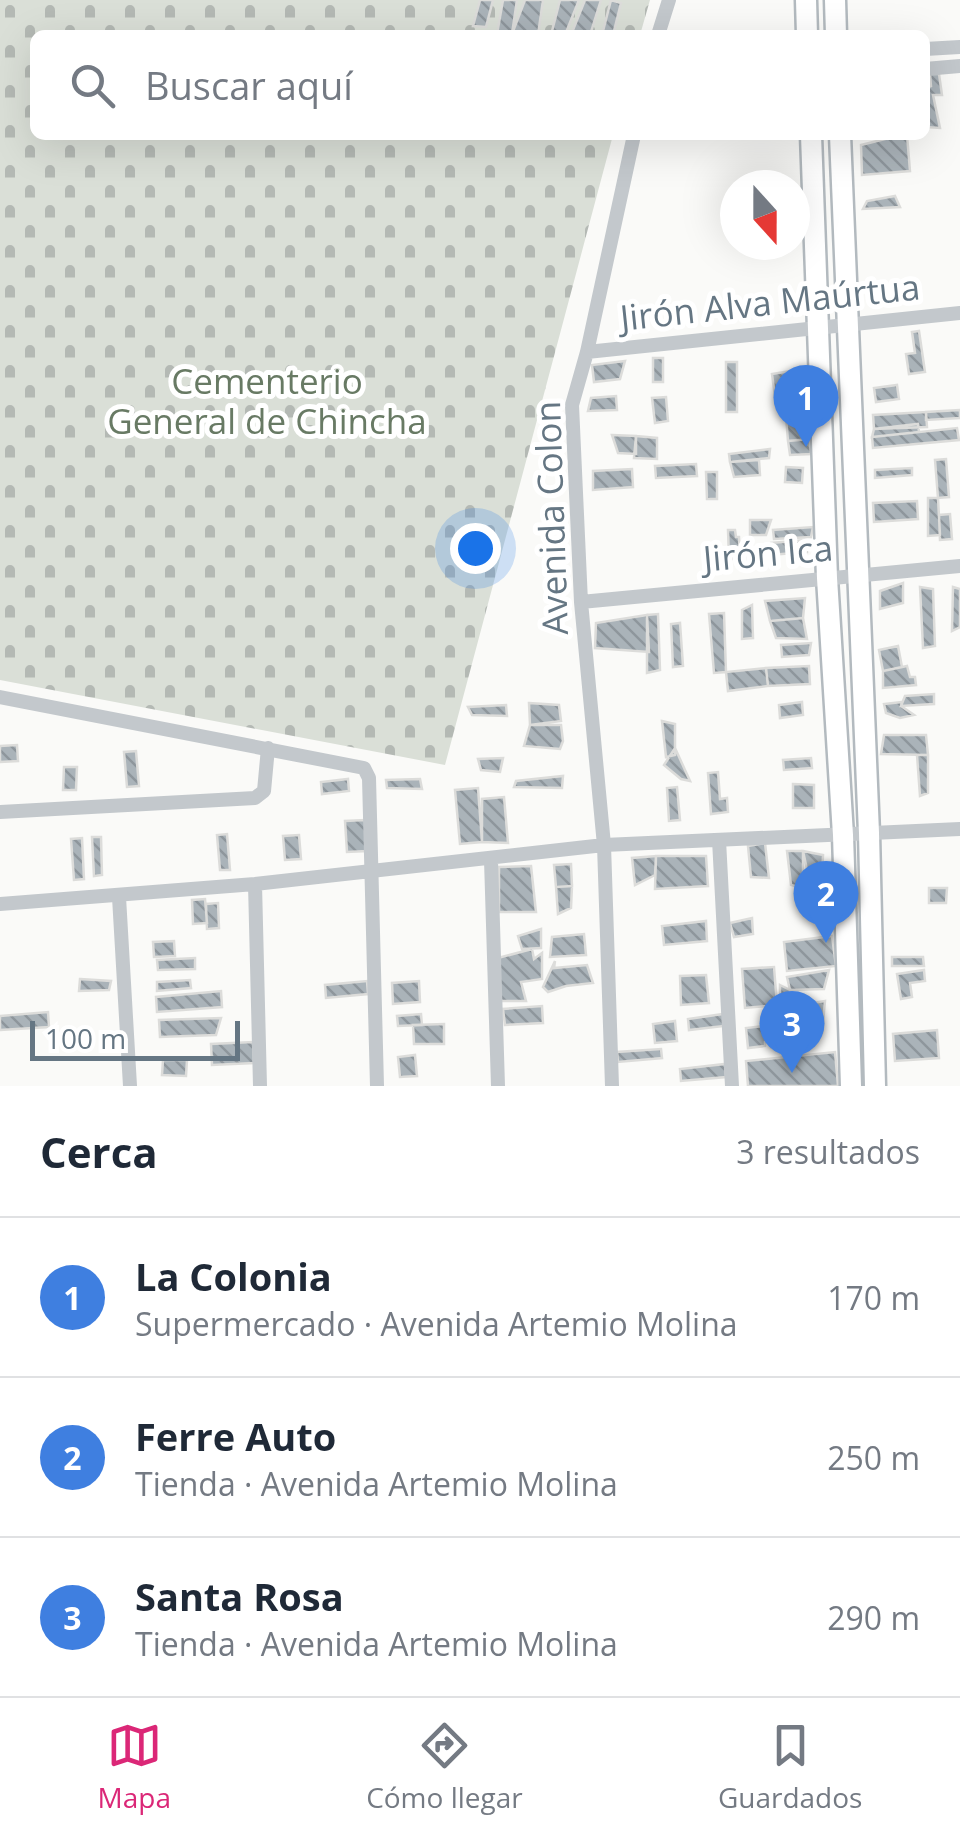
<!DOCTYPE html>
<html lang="es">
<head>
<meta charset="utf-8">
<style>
  :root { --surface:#fff; --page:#f2f2f3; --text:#1f2937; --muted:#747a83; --line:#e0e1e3; --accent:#db2777 }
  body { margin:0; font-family:"Open Sans",sans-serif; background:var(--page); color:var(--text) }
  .compass { position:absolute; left:720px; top:170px; width:90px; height:90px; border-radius:50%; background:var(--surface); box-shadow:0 10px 40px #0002; rotate:159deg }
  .scale { position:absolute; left:30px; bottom:25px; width:210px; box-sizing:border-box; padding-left:10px; border:5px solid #657683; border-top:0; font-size:28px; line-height:35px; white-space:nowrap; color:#657683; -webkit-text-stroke:8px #fff; paint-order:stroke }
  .you { position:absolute; left:475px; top:548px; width:35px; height:35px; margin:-25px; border:8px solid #fff; border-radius:50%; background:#1a73e8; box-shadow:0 0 0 15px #1a73e833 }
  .badge { display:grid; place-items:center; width:65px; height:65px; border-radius:50%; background:var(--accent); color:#fff; font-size:32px; font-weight:700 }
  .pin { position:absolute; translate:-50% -82px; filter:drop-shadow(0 2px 5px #0008) }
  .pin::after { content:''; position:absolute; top:52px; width:35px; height:30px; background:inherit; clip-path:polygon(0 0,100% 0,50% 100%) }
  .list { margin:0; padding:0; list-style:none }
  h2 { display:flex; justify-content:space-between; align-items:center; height:130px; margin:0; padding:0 40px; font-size:42px }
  h2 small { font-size:32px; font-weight:400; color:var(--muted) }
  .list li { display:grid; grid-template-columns:65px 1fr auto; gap:30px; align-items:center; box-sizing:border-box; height:160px; padding:0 40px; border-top:2px solid var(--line) }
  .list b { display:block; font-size:38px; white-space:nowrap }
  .list p { margin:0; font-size:32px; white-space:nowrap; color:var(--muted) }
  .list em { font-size:32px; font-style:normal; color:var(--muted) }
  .icon { flex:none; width:55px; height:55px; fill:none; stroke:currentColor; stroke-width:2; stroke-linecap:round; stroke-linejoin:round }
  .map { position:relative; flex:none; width:960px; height:1086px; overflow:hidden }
  .search { position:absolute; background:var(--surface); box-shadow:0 10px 40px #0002; left:30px; right:30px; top:30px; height:110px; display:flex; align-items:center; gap:25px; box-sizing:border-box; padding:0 35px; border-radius:15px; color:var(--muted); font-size:38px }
  .sheet { height:610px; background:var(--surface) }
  nav { display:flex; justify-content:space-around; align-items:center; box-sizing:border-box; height:140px; border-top:2px solid var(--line); background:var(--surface); font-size:28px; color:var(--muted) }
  nav a { display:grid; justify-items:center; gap:5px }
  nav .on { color:var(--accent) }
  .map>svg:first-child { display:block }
  .cemetery { fill:url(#cemetery-stones) }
  .building { fill:url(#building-back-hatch); stroke:#dcdcda; stroke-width:2.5 }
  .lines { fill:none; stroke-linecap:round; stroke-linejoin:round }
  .secondary-casing { stroke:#b3babf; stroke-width:25 }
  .street { stroke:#c3c8cc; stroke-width:14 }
  .secondary { stroke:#fff; stroke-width:20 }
  .labels { text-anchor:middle; stroke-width:10; stroke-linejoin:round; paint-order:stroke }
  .street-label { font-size:35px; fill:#657683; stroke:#fff }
  .park-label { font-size:35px; fill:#687a64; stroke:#fff }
</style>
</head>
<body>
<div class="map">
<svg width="960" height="1086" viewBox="0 0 960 1086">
  <defs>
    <pattern id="cemetery-stones" width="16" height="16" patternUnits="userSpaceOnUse" patternTransform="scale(2.5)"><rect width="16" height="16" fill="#dadfd7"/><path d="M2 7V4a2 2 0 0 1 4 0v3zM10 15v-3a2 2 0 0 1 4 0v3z" fill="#b4b9b4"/></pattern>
    <pattern id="building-back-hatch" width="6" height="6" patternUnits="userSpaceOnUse" patternTransform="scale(2.5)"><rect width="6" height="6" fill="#aab3b9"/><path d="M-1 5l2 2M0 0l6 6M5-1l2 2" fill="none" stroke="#8e969c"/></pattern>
  </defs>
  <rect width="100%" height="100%" fill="#fafaf8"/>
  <path class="cemetery" d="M 0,0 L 650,0 L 640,35 L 35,35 L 35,135 L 613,135 L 445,765 L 0,680 Z"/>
  <path class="building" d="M 480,0 L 493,0 L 486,27 L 473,26 Z
    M 503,0 L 517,0 L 512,34 L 497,34 Z
    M 525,0 L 543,0 L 538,35 L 512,34 Z
    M 560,0 L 579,0 L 565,35 L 551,35 Z
    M 585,0 L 601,0 L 590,35 L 571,35 Z
    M 611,0 L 621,3 L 613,35 L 602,35 Z
    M 930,74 L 939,74 L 942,95 L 933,95 L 940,128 L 925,127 L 925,88 L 931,86 Z
    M 901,135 L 907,135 L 910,171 L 862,175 L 861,145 Z
    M 895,196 L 900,207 L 863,209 L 867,201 Z
    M 919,331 L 925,372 L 909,374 L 906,354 L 915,353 L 912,332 Z
    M 653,358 L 663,358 L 663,382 L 653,382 Z
    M 625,361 L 620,379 L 594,382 L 592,365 Z
    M 726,362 L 737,362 L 737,412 L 726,412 Z
    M 797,370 L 800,393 L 775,397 L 772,374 Z
    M 897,385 L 899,399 L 876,402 L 874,388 Z
    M 616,396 L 617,410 L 588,411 L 591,398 Z
    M 666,397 L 668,421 L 655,423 L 652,398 Z
    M 960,410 L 960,418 L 926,420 L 926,412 Z
    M 926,412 L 927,427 L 874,429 L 873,415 Z
    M 808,414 L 810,439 L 788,441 L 786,416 Z
    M 918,424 L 919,432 L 872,437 L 874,429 Z
    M 957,428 L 959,440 L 873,448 L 872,437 Z
    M 612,435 L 636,436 L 636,454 L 618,453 Z
    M 636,436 L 657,438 L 657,459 L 634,458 Z
    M 810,439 L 811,454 L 790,455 L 788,441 Z
    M 770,449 L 769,458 L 730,462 L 729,454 Z
    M 946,459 L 949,497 L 938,498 L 935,460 Z
    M 759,460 L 760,475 L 734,477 L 730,462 Z
    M 696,464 L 697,476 L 656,478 L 655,466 Z
    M 786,467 L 803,468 L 802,483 L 785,482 Z
    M 912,468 L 912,475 L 875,478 L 875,470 Z
    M 632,469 L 633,487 L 593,490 L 593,471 Z
    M 706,472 L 717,472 L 717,499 L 707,499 Z
    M 928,498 L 938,498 L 940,535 L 928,536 Z
    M 917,501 L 918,519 L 874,522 L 873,503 Z
    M 950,514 L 952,539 L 940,540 L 939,515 Z
    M 750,520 L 771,520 L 766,535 L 750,535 Z
    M 813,527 L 811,537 L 774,539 L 773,530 Z
    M 728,530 L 735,530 L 736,537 L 739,537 L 740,559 L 729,559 Z
    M 806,540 L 807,552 L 770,555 L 771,543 Z
    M 903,583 L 903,603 L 880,609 L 880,591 Z
    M 920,587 L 933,589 L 935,646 L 923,648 Z
    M 953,587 L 960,589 L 960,627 L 952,631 Z
    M 805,598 L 803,618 L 770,621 L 765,601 Z
    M 752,605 L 753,638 L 742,639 L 742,610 Z
    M 724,613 L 726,672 L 714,673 L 709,614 Z
    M 658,614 L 660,670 L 647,673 L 647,615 Z
    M 647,615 L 649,652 L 595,648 L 596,623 Z
    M 803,618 L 807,639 L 776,638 L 770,621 Z
    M 680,623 L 683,666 L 673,667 L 671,624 Z
    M 811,643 L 809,655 L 782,657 L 781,645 Z
    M 898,646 L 902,667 L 883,671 L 879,650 Z
    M 809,666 L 810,684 L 768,686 L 766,668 Z
    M 907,666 L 910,677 L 915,677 L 916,685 L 883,688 L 883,671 Z
    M 766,668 L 768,686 L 728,691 L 726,672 Z
    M 934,694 L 934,704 L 901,706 L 905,696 Z
    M 802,702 L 803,715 L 780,718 L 779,705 Z
    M 902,702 L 901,706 L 914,715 L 900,718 L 886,713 L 884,704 Z
    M 529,703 L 559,705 L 561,721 L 530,725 Z
    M 506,705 L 507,716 L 472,715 L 468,707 Z
    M 662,721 L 675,724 L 675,755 L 666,757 Z
    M 530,725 L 561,725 L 563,741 L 560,749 L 524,746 Z
    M 884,735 L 926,735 L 928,755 L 881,754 Z
    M 17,745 L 18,761 L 0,762 L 0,746 Z
    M 675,748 L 690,781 L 681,779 L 664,765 Z
    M 136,751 L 139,786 L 127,787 L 124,752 Z
    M 917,755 L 928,755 L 928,793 L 920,796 Z
    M 503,758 L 500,772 L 481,770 L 478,759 Z
    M 811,758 L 812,768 L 784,770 L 783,760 Z
    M 64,767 L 77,767 L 76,790 L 63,790 Z
    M 718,772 L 720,799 L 727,798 L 728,812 L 711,814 L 708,773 Z
    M 563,776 L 562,788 L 514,787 L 516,781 Z
    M 348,779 L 349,791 L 322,794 L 321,782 Z
    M 420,779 L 422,789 L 387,788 L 386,780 Z
    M 793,784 L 814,785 L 814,808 L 793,808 Z
    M 677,787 L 680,820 L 669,821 L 667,788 Z
    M 478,788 L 482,842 L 460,844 L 455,790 Z
    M 504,797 L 508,843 L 482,842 L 482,799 Z
    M 365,820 L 367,851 L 347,852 L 345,821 Z
    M 227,834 L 230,870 L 220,870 L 217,835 Z
    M 299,835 L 301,859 L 285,860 L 283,836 Z
    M 92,837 L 101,837 L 102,875 L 94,876 Z
    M 82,838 L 84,879 L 74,880 L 71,839 Z
    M 765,843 L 769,878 L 751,877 L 748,846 Z
    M 787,851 L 803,851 L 803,888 L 791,885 Z
    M 803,851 L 823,855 L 822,877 L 808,874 Z
    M 656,856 L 706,856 L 708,886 L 655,889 Z
    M 656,856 L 655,875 L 635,885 L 632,858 Z
    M 571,864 L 572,886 L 556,887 L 554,865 Z
    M 531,866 L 536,912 L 499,912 L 499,867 Z
    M 572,886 L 571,908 L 558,914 L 556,887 Z
    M 929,888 L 947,888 L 946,903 L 929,903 Z
    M 205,899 L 207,923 L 193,924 L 192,900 Z
    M 218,903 L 219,928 L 207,929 L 206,904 Z
    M 752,918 L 753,934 L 734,937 L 730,923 Z
    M 706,921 L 707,941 L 664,945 L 662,926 Z
    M 541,929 L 541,948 L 522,949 L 518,936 Z
    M 584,934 L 586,955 L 550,957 L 552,937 Z
    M 832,936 L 836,966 L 787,971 L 784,942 Z
    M 174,941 L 175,956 L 154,957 L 153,942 Z
    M 532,949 L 534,959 L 542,953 L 542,979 L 521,982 L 526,1001 L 500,1001 L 498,958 Z
    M 892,957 L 923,957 L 924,966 L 892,966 Z
    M 195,958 L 195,969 L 158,970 L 157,960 Z
    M 555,961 L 554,968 L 587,965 L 593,983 L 566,986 L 548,992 L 543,987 Z
    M 774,967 L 777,1005 L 745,1008 L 742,969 Z
    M 829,970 L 824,989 L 790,990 L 787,977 Z
    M 924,970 L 925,981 L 910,983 L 912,997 L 901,999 L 897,974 Z
    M 706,975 L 709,1003 L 681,1005 L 680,976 Z
    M 80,979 L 111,981 L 109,990 L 79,991 Z
    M 190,980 L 191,988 L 157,991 L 157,982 Z
    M 367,981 L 368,994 L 326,998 L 325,985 Z
    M 419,981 L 420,1002 L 393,1004 L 392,983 Z
    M 780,985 L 790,990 L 789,1015 L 780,1014 Z
    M 221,991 L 222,1007 L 157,1012 L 156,997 Z
    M 825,1001 L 822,1033 L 799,1044 L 799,1005 Z
    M 542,1006 L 543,1023 L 505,1025 L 503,1009 Z
    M 48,1012 L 49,1027 L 0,1030 L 0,1016 Z
    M 421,1014 L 422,1025 L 398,1026 L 397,1016 Z
    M 723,1014 L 724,1026 L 689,1030 L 688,1019 Z
    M 221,1018 L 216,1035 L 160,1037 L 159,1020 Z
    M 675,1021 L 677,1041 L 655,1043 L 653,1024 Z
    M 444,1024 L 444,1044 L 414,1044 L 413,1025 Z
    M 781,1025 L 783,1045 L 771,1047 L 770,1041 L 765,1042 L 765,1046 L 748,1048 L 746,1028 L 764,1026 L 765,1031 L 769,1030 L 768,1026 Z
    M 937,1030 L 939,1058 L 895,1061 L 893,1034 Z
    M 253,1042 L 254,1063 L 212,1065 L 211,1044 Z
    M 661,1049 L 662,1058 L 618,1062 L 617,1052 Z
    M 835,1052 L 838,1086 L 748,1086 L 746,1061 Z
    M 415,1055 L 417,1076 L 400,1077 L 398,1057 Z
    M 163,1060 L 187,1060 L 186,1076 L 162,1075 Z
    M 725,1064 L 726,1077 L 681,1081 L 680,1069 Z"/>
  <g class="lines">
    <defs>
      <path id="secondary" d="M 806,0 L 807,35
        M 835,0 L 836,35
        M 811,135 L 827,578 L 843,835 L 851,1086
        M 840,135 L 869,833 L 875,1086"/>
    </defs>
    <use href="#secondary" class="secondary-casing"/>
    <path class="street" d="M 658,35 L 669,0
      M 925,49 L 960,47
      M 925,69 L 960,66
      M 587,352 L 960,313
      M 581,602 L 960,566
      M 0,697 L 364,768 L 369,778 L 377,1086
      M 0,812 L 255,798 L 264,791 L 268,748
      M 719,840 L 732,1086
      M 491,860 L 498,1086
      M 255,884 L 260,1086
      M 119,897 L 130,1086
      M 0,904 L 255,884 L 604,845 L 960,829
      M 612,1086 L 604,845 L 581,602 L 572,405 L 587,352 L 634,135"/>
    <use href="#secondary" class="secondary"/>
  </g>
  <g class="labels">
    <g class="street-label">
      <text transform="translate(770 303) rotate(-6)" y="12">Jirón Alva Maúrtua</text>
      <text transform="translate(552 518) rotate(-92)" y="12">Avenida Colon</text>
      <text transform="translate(768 554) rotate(-5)" y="12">Jirón Ica</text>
    </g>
    <g class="park-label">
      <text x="267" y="394">Cementerio<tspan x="267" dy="40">General de Chincha</tspan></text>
    </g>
  </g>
</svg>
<svg class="compass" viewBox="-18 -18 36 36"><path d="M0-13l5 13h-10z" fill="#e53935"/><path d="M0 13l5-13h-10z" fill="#747a83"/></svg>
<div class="scale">100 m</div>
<div class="you"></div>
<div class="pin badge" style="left:806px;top:447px;background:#3f7fe0">1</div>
<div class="pin badge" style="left:826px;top:943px;background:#3f7fe0">2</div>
<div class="pin badge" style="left:792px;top:1073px;background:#3f7fe0">3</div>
<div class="search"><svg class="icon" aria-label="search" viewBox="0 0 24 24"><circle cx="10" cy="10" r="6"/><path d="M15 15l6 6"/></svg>Buscar aquí</div>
</div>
<section class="sheet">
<h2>Cerca<small>3 resultados</small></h2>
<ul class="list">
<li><span class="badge" style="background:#3f7fe0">1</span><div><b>La Colonia</b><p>Supermercado · Avenida Artemio Molina</p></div><em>170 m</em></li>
<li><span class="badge" style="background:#3f7fe0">2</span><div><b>Ferre Auto</b><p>Tienda · Avenida Artemio Molina</p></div><em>250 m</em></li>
<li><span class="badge" style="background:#3f7fe0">3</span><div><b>Santa Rosa</b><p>Tienda · Avenida Artemio Molina</p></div><em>290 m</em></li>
</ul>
</section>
<nav>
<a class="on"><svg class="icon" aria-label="map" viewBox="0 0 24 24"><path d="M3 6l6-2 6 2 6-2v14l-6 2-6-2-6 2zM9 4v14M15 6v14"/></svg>Mapa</a>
<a><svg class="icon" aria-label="directions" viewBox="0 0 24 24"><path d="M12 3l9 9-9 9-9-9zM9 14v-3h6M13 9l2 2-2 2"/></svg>Cómo llegar</a>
<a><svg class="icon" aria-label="saved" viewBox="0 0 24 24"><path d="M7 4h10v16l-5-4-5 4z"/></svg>Guardados</a>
</nav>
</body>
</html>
